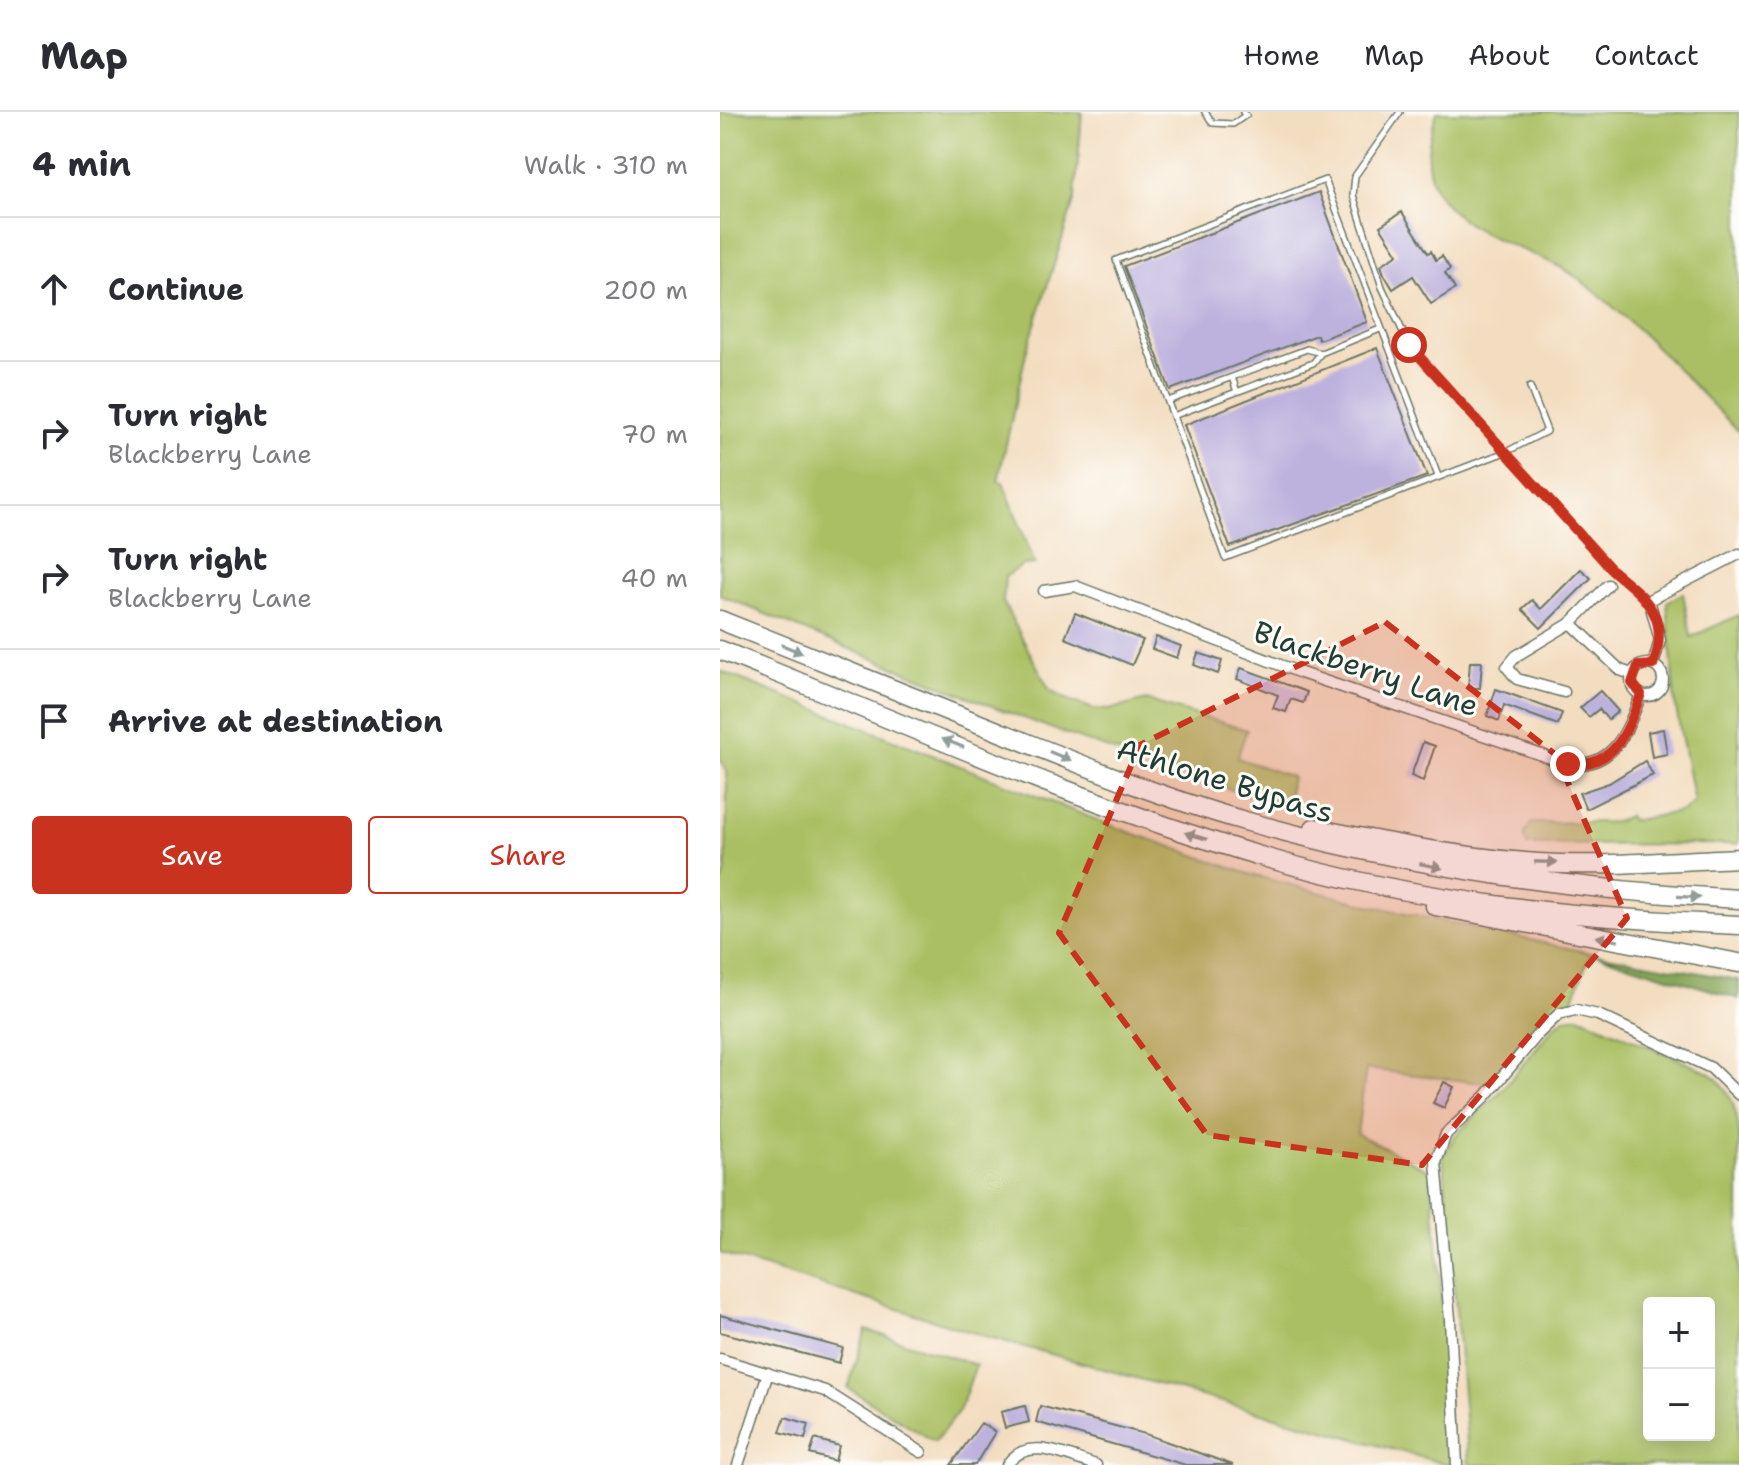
<!DOCTYPE html>
<html lang="en">
<head>
<meta charset="utf-8">
<style>
  :root { --surface:#fff; --page:#f2f2f3; --text:#2b2b33; --muted:#7c7c81; --line:#e1e1e2; --accent:#c8321e }
  body { margin:0; font-family:"Shantell Sans",sans-serif; background:var(--page); color:var(--text) }
  .controls { position:absolute; right:24px; bottom:24px; display:grid; overflow:hidden; border-radius:8px; box-shadow:0 4px 20px #0003 }
  .controls button { width:72px; height:72px; display:grid; place-items:center; padding:0; border:0; border-bottom:2px solid var(--line); background:var(--surface); color:var(--text); font:40px sans-serif }
  .stop { position:absolute; width:24px; height:24px; margin:-18px; border:6px solid #c8321e; border-radius:50%; background:#fff }
  .stop.end { background:#c8321e; border-color:#fff; box-shadow:0 2px 8px #0008 }
  .list { margin:0; padding:0; list-style:none }
  h2 { display:flex; justify-content:space-between; align-items:center; height:104px; margin:0; padding:0 32px; font-size:34px }
  h2 small { font-size:26px; font-weight:400; color:var(--muted) }
  .list li { display:grid; grid-template-columns:52px 1fr auto; gap:24px; align-items:center; box-sizing:border-box; height:144px; padding:0 32px; border-top:2px solid var(--line) }
  .list b { display:block; font-size:30px; white-space:nowrap }
  .list p { margin:0; font-size:26px; white-space:nowrap; color:var(--muted) }
  .list em { font-size:26px; font-style:normal; color:var(--muted) }
  .actions { display:flex; gap:16px; padding:24px 32px }
  .actions a { flex:1; padding:18px 0; border:2px solid var(--accent); border-radius:8px; text-align:center; font-size:28px; color:var(--accent) }
  .actions .main { background:var(--accent); color:#fff }
  .icon { flex:none; width:44px; height:44px; fill:none; stroke:currentColor; stroke-width:2; stroke-linecap:round; stroke-linejoin:round }
  .map { position:relative; flex:none; width:1019px; height:1353px; overflow:hidden }
  header { display:flex; align-items:center; gap:48px; box-sizing:border-box; height:112px; padding:0 40px; background:var(--surface); border-bottom:2px solid var(--line) }
  header strong { font-size:38px }
  nav { display:flex; gap:44px; margin-inline-start:auto; font-size:28px }
  main { display:flex }
  aside { flex:1; background:var(--surface) }
  .map>svg:first-child { display:block }
  .green { fill:#aabf63; stroke:#647e4c; stroke-width:2; fill-rule:evenodd }
  .forest { fill:#87a659; stroke:#537246; stroke-width:2 }
  .building { fill:#bdb2de }
  .lines { fill:none; stroke-linecap:round; stroke-linejoin:round }
  .lane-casing { stroke:#697565; stroke-width:8 }
  .street-casing { stroke:#697565; stroke-width:13 }
  .highway-casing { stroke:#697565; stroke-width:21 }
  .lane { stroke:#fff; stroke-width:5 }
  .street { stroke:#fff; stroke-width:10 }
  .highway { stroke:#fff; stroke-width:18 }
  .oneway { fill:#8f9e9a }
  .route { stroke:#c8321e; stroke-width:10 }
  .marked { fill:#c8321e; fill-opacity:0.2; stroke:#c8321e; stroke-width:6; stroke-dasharray:16 10; stroke-linejoin:round }
  .labels { text-anchor:middle; stroke-width:6; stroke-linejoin:round; paint-order:stroke }
  .street-label { font-size:30px; fill:#1f3d34; stroke:#fdfcf7 }
</style>
</head>
<body>
<header>
<strong>Map</strong>
<nav><a>Home</a><a>Map</a><a>About</a><a>Contact</a></nav>
</header>
<main>
<aside>
<h2>4 min<small>Walk · 310 m</small></h2>
<ul class="list">
<li><svg class="icon" aria-label="ahead" viewBox="0 0 24 24"><path d="M12 20V5M6 11l6-6 6 6"/></svg><div><b>Continue</b></div><em>200 m</em></li>
<li><svg class="icon" aria-label="right" viewBox="0 0 24 24"><path d="M7 20v-9h11M14 6l5 5-5 5"/></svg><div><b>Turn right</b><p>Blackberry Lane</p></div><em>70 m</em></li>
<li><svg class="icon" aria-label="right" viewBox="0 0 24 24"><path d="M7 20v-9h11M14 6l5 5-5 5"/></svg><div><b>Turn right</b><p>Blackberry Lane</p></div><em>40 m</em></li>
<li><svg class="icon" aria-label="arrive" viewBox="0 0 24 24"><path d="M6 21V4h12l-3 4 3 4H6"/></svg><div><b>Arrive at destination</b></div></li>
</ul>
<div class="actions"><a class="main">Save</a><a>Share</a></div>
</aside>
<div class="map">
<svg width="1019" height="1353" viewBox="0 0 1019 1353">
  <rect width="100%" height="100%" fill="#fdfcf7"/>
  <filter id="ink" filterUnits="userSpaceOnUse"><feTurbulence type="fractalNoise" baseFrequency=".0125" numOctaves="2"/><feDisplacementMap in="SourceGraphic" scale="16" xChannelSelector="R" yChannelSelector="G"/><feConvolveMatrix kernelMatrix="1 2 1 2 8 2 1 2 1" color-interpolation-filters="sRGB"/></filter>
  <filter id="wash" filterUnits="userSpaceOnUse"><feTurbulence type="fractalNoise" baseFrequency=".006" numOctaves="4" result="noise"/><feDisplacementMap in="SourceGraphic" scale="32" xChannelSelector="R" yChannelSelector="G"/><feGaussianBlur stdDeviation="1.8" result="paint"/><feColorMatrix in="noise" values="0 0 0 0 0 0 0 0 0 0 0 0 0 0 0 0 0 1.4 0 .05"/><feComposite in="paint" operator="in"/></filter>
  <g filter="url(#wash)">
    <rect width="100%" height="100%" fill="#f3ddc0"/>
    <path class="green" d="M 0,0 L 362,0 L 355,86 L 306,241 L 278,369 L 283,370 L 315,452 L 303,453 L 285,465 L 283,490 L 329,577 L 341,585 L 373,597 L 389,598 L 426,588 L 527,618 L 517,646 L 572,665 L 567,694 C 372,639 186,561 0,483 Z
      M 717,0 L 1019,0 L 1019,320 C 967,268 916,209 856,165 C 814,135 753,130 721,86 C 701,58 707,31 717,0 Z
      M 963,481 L 971,525 L 1019,503 L 1019,732 L 807,733 L 804,723 L 811,711 L 895,710 L 908,704 L 911,709 L 963,699 L 974,690 L 955,591 L 947,490 Z
      M 0,559 L 392,714 L 532,763 L 649,793 L 871,841 L 850,894 L 826,908 L 804,927 L 770,972 L 646,957 L 637,1022 L 711,1059 L 727,1253 L 729,1353 L 258,1222 L 0,1141 L 0,774 L 6,759 L 7,659 L 0,647 Z
      M 859,904 L 990,961 C 1010,977 1015,993 1019,1017 L 1019,1353 L 749,1353 L 723,1043 L 735,1024 L 782,978 L 834,914 L 845,906 ZM 929,1191 L 989,1191 L 989,1323 L 929,1323 Z
      M 146,1218 L 256,1253 L 240,1297 L 215,1330 L 128,1276 Z"/>
    <path class="forest" d="M 871,841 L 1019,868 L 1019,887 Z"/>
    <g id="blocks">
      <path class="building" d="M 599,80 L 647,210 L 599,228 L 597,223 L 450,278 L 404,154 Z
        M 682,100 L 708,141 L 711,139 L 716,148 L 722,144 L 730,157 L 725,161 L 735,177 L 711,192 L 693,164 L 673,177 L 664,162 L 661,153 L 678,142 L 660,114 Z
        M 657,236 L 707,364 L 510,435 L 464,313 Z
        M 861,457 L 871,466 L 821,516 L 802,497 L 812,488 L 821,497 Z
        M 355,501 L 423,528 L 412,553 L 345,526 Z
        M 436,525 L 461,534 L 457,546 L 432,537 Z
        M 478,541 L 502,549 L 498,562 L 474,553 Z
        M 750,550 L 762,550 L 760,576 L 748,576 Z
        M 521,556 L 587,580 L 583,591 L 571,587 L 566,600 L 553,596 L 558,583 L 517,567 Z
        M 776,577 L 842,601 L 838,613 L 784,593 L 779,609 L 767,604 Z
        M 880,579 L 898,599 L 888,608 L 879,597 L 869,605 L 860,596 Z
        M 943,617 L 947,642 L 932,645 L 928,620 Z
        M 703,630 L 715,634 L 703,669 L 691,664 Z
        M 925,649 L 933,663 L 866,697 L 859,681 L 889,671 Z
        M 724,970 L 734,975 L 724,996 L 713,991 Z
        M 0,1203 L 123,1236 L 119,1251 L 0,1220 Z
        M 305,1294 L 309,1310 L 285,1316 L 281,1300 Z
        M 320,1294 L 425,1322 L 513,1353 L 466,1353 L 343,1318 L 316,1310 Z
        M 65,1305 L 89,1312 L 85,1327 L 60,1320 Z
        M 261,1311 L 275,1320 L 255,1353 L 231,1353 Z
        M 95,1327 L 119,1334 L 115,1349 L 90,1342 Z"/>
    </g>
  </g>
  <g filter="url(#ink)">
    <use href="#blocks" fill-opacity="0" stroke="#697565" stroke-width="2"/>
    <g class="lines">
      <defs>
        <path id="lane" d="M 485,0 L 493,11 L 513,12 L 526,3 L 523,0
          M 680,0 L 635,64 L 633,83 L 662,175 L 689,233 L 892,458 L 928,488
          M 512,265 L 517,280
          M 448,289 L 587,237 L 601,241 L 660,217
          M 453,304 L 593,251 L 601,241
          M 718,364 L 605,68 L 396,148 L 505,446 L 788,339 L 827,319 L 810,275"/>
        <path id="street" d="M 888,473 L 851,511 L 900,558 L 912,562
          M 324,479 L 355,474 L 581,561 L 848,652 C 895,657 908,617 921,582
          M911 568a16 16 0 1 1 32 0a16 16 0 1 1-32 0Z
          M 933,553 L 940,528 L 929,488 L 1019,442
          M 844,580 L 797,567 L 787,555 L 796,544 L 851,511
          M 0,1247 L 105,1279 L 201,1340
          M 18,1353 L 48,1261
          M 287,1353 C 307,1322 348,1345 376,1353
          M 737,1353 L 730,1207 L 716,1050 L 726,1022 L 766,984 L 818,922 L 839,902 L 856,898 L 878,903 L 991,956 L 1019,983"/>
        <path id="highway" d="M 0,508 C 92,545 183,581 275,618 C 357,651 440,685 525,709 C 688,755 850,778 1019,787
          M 0,538 C 181,610 360,692 547,746 C 700,791 861,806 1019,813
          M 594,716 C 663,730 734,744 805,750 C 876,756 948,749 1019,746
          M 715,794 L 1019,851"/>
      </defs>
      <use href="#lane" class="lane-casing"/>
      <use href="#street" class="street-casing"/>
      <use href="#highway" class="highway-casing"/>
      <use href="#lane" class="lane"/>
      <use href="#street" class="street"/>
      <use href="#highway" class="highway"/>
    </g>
    <defs><path id="oneway-solid" d="M-6-.8H1V-3.2L6.5 0L1 3.2V.8H-6Z" transform="scale(2)"/></defs>
    <g class="oneway">
      <use href="#oneway-solid" transform="translate(72 537) rotate(22)"/>
      <use href="#oneway-solid" transform="translate(233 631) rotate(-158)"/>
      <use href="#oneway-solid" transform="translate(340 644) rotate(22)"/>
      <use href="#oneway-solid" transform="translate(476 724) rotate(-163)"/>
      <use href="#oneway-solid" transform="translate(826 750) rotate(1)"/>
      <use href="#oneway-solid" transform="translate(711 754) rotate(12)"/>
      <use href="#oneway-solid" transform="translate(969 785) rotate(3)"/>
      <use href="#oneway-solid" transform="translate(887 827) rotate(-170)"/>
    </g>
  </g>
  <g class="lines" filter="url(#ink)">
    <path class="route" d="M 689,233 L 892,458 C 926,486 951,505 933,553 L 918,554 L 912,571 L 921,582 C 908,617 896,657 848,652"/>
  </g>
  <path class="marked" d="M 665,510 L 836,643 L 907,806 L 702,1053 L 487,1023 L 339,821 L 420,633 Z"/>
  <g class="labels">
    <g class="street-label">
      <text transform="translate(646 557) rotate(19)" y="10">Blackberry Lane</text>
      <text transform="translate(505 669) rotate(17)" y="10">Athlone Bypass</text>
    </g>
  </g>
</svg>
<div class="controls">
<button>+</button>
<button>−</button>
</div>
<div class="stop" style="left:689px;top:233px"></div>
<div class="stop end" style="left:848px;top:652px"></div>
</div>
</main>
</body>
</html>
